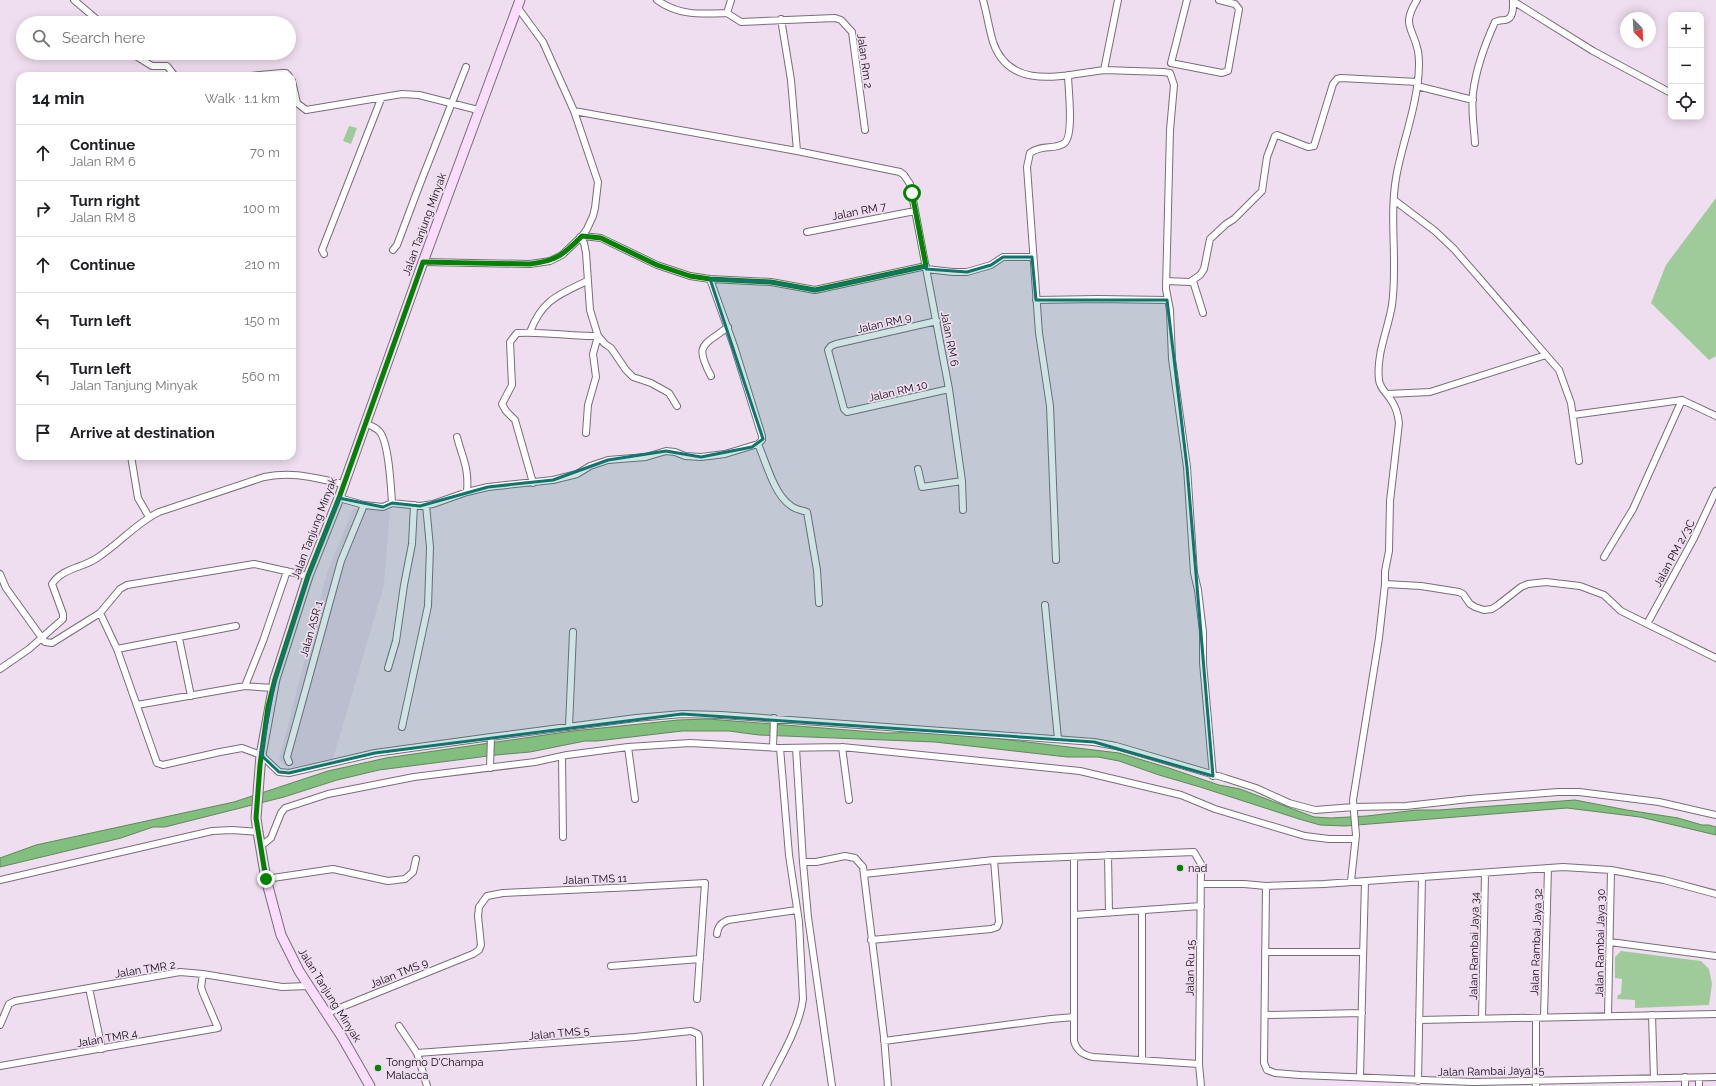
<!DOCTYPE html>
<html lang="en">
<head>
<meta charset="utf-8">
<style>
  :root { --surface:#fff; --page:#f2f2f2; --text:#202124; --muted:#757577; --line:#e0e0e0 }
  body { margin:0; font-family:Raleway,sans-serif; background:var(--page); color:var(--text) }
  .controls { position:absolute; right:12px; top:12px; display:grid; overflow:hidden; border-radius:8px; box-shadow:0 2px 10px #0003 }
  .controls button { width:36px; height:36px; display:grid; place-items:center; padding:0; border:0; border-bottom:1px solid var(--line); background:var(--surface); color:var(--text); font:20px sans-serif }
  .compass { position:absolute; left:1620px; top:12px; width:36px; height:36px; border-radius:50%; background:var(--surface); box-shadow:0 2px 10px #0003; rotate:156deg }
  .stop { position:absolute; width:12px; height:12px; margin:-9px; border:3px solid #018300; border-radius:50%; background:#fff }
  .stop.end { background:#018300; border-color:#fff; box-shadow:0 1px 4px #0008 }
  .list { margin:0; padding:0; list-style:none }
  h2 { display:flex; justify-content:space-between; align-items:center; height:52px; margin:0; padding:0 16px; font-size:17px }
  h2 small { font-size:13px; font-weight:400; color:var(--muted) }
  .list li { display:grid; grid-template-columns:26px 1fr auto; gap:12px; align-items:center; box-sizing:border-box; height:56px; padding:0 16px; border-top:1px solid var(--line) }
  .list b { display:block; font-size:15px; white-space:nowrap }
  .list p { margin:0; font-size:13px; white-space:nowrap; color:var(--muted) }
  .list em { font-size:13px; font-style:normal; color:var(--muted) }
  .icon { flex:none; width:22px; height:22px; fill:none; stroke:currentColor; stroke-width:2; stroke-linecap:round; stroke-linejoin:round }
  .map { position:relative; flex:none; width:1716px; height:1086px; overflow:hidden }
  .search { position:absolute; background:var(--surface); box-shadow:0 2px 10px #0003; left:16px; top:16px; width:280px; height:44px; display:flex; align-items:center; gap:10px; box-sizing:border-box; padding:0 14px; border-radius:22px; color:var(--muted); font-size:15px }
  .panel { position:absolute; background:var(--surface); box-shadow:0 2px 10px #0003; left:16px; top:72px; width:280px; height:388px; border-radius:12px }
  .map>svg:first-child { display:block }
  .built { fill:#e6d0e7 }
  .green { fill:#9fcb9a }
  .water { fill:#82be7d; stroke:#60885c }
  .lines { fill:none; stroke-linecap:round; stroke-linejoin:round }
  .street-casing { stroke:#7b6c7b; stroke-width:8 }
  .secondary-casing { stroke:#7b6c7b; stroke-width:11 }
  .street { stroke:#fff; stroke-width:6 }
  .secondary { stroke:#faddfc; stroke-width:9 }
  .route { stroke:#018300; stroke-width:5 }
  .marked { fill:#0f766e; fill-opacity:0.2; stroke:#0f766e; stroke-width:3; stroke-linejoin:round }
  .poi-dot { fill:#018300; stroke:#efdeef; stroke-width:1.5 }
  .labels { text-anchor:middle; stroke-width:3.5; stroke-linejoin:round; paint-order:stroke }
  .street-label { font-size:11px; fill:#100a10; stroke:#efdeef }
  .poi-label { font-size:11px; fill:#100a10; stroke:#efdeef; text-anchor:start }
</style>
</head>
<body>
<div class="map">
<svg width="1716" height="1086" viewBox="0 0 1716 1086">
  <rect width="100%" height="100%" fill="#efdeef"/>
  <path class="built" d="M 353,509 L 390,511 L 384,585 L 333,759 L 293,767 L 285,765 L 279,760 L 327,573 Z"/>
  <path class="green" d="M 349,126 L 357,128 L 351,144 L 343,141 Z
    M 1716,198 L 1716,356 L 1709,360 L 1651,303 L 1666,265 Z
    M 1621,951 L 1701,961 L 1709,969 L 1712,984 L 1709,1005 L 1635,1008 L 1635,1000 L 1617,999 L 1618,995 L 1621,994 L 1622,979 L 1615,978 L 1615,957 Z"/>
  <path class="water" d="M 708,719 L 886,733 L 943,732 L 1119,753 L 1169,768 L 1219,785 L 1240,789 L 1314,817 L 1331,818 L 1367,816 L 1417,810 L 1439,810 L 1575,800 L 1627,810 L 1678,818 L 1702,825 L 1709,825 L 1716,827 L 1716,835 L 1640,817 L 1567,808 L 1345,826 L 1320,825 L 1299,819 L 1200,787 L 1159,775 L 1119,761 L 1098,757 L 1067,757 L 935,742 L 759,735 L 729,731 L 682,731 L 597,741 L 585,741 L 530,752 L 496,755 L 379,770 L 337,780 L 284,797 L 165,827 L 153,827 L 121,838 L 0,867 L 0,858 L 36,845 L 234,802 L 328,771 L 386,758 L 573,731 L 678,720 Z"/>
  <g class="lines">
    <defs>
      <path id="street" d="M 74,0 L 101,23
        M 657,0 C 679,16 702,14 727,13
        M 983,0 C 987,14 989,29 993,42 C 1010,92 1064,75 1104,70
        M 1118,0 L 1104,70 L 1163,72 L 1170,73 L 1174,85 L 1170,130 L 1166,289 L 1170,310 L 1172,359 L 1187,467 L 1194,573 L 1198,590 L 1203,632 L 1203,663 L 1213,776
        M 1187,0 L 1171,63 L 1222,73 L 1228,71 L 1239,9 L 1235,4 L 1219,0
        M 1513,1 L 1593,51 L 1671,93
        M 727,13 L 741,22 L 835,18 L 841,20 L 852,32 L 865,130
        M 727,13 L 731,0
        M 781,19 L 791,80 L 797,151 L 900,172 L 904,175 L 910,184 L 949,389 L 962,481 L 963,510
        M 131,53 L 152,66 L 167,66 L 175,76
        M 250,76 L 282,73 L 286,73 L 289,76
        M 292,81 L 297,103 L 306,110 L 402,94 L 419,95 L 478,110
        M 1417,86 L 1473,100
        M 574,111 L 797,151
        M 1475,143 C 1474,127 1471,109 1473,93 C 1476,69 1485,44 1495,22 C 1499,20 1501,20 1505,20 C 1514,19 1513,7 1513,0
        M 1394,200 L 1435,231 L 1454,249 L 1559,370 L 1571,403 L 1579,461
        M 807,232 L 915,211
        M 582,236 L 601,238 L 657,265 L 690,276 L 710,279 L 771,282 L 815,290 L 926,266
        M 580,237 L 584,243 L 586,253 L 590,310 L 598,336 L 605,344 L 611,348 L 626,370 L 633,377 L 651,383 L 669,393 L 677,406
        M 393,250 L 397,245 L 418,189 L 466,67
        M 324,254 L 322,250 L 381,99
        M 423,262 L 530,264 L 550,261 L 562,255 L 582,236 L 587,229 L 593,216 L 595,208 L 598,182 L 574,111 L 543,42 L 518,8
        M 926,269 L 953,272 L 967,272 L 991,265 L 1003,257 L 1032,257
        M 1166,281 L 1190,282 L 1200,275 L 1204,269 L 1210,239 L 1226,224 L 1234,219 L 1262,191 L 1267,157 L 1275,136 L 1277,135 L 1308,147 L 1314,146 L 1333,84 L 1337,79 L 1341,78 L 1418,82
        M 1193,281 L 1203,313
        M 1036,300 L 1098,299 L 1167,300
        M 937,321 L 836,344 L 831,346 L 828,350 L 844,409 L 847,412 L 949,389
        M 530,332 C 542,300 558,295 587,281
        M 711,376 C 694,344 703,346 728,327
        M 1387,394 L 1430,392 L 1546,355
        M 1573,415 L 1682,400 L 1716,416
        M 365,423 C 370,425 376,428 379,431 C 389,441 391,488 392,503
        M 586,433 L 588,405 L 596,377 L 593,354 L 598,336
        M 457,437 C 463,460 469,467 467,492
        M 758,444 C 766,462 774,494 790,505 C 794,509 801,510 807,512 L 817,570 L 819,603
        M 131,456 L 138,498 L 149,517
        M 918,469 L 922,487 L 962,481
        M 533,483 L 515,420 L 506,411 L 502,404 L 512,385 L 510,342 L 517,333 C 544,331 571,337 598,336
        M 339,498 L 364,505 L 383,507 L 392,503 L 420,506 L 433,504 L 467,492 L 488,487 L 553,480 L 577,474 L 590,466 L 608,460 L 646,457 L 666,451 L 675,452 L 685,456 L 701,457 L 725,454 L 758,444 L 762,440 L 762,436 L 734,346 L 710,279
        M 1604,557 L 1633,509 L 1682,400
        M 1056,560 L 1050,406 L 1039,333 L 1027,167 L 1030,153 C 1043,144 1052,150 1063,144 C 1075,139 1068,88 1068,75
        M 0,574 L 6,588 L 42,638 L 45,642 L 52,643 L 100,613 L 120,589 L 127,585 L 254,564 L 308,576
        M 1385,584 L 1421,586 L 1459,592 L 1463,594 L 1470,604 L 1475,607 L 1484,610 L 1492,609 L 1498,605 L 1521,587 L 1528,584 L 1546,582 L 1580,586 L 1604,595 L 1621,611 L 1716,658
        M 1045,605 L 1058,739
        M 100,613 L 117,649 L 157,763 L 163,765 L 220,752 L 242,748 L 261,755 L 279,772 L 289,773 L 375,753 L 491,737 L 636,718 L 682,714 L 721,715 L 1094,742 L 1116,746 L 1225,778 L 1256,788 L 1289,803 L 1315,810 L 1354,807 L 1406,806 L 1469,799 L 1558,792 L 1579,792 L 1659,802 L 1716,815
        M 1647,624 L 1694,538 L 1716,491
        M 179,638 L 191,696
        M 117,649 L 236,626
        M 388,668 L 396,641 L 404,585 L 412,544 L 414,505
        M 0,669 L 29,649 L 63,619 L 63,614 L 52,584 C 62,568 83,568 97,558 C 119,544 136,523 159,512 L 264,477 C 295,471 314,478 344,484
        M 245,686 L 263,641 L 287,571
        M 137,705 L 245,686 L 273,688
        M 402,727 L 428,606 L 430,547 L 426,505
        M 569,727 L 573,632
        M 628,747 L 635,799
        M 842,747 L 849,800
        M 773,748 L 774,718
        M 796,748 L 803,862 L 808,917 L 832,1086
        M 562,756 L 563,837
        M 289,762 L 287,757 L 341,561 L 364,505
        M 490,768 L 491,737
        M 260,847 L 271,838 L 281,813 L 285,808 L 328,794 L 414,777 L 535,762 L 567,755 L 628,747 L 690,743 L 780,748 L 842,747 L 1080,771 L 1181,795 L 1215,809 L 1305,836 L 1329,839 L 1355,839
        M 1108,855 L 1109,913
        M 1074,857 L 1074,1041 C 1077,1051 1083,1055 1093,1057 L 1199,1064
        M 803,862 L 816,862 L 845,856 L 855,858 L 863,867 L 884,1037 L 888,1086
        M 864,874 L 994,860 L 1194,852 L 1201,864 L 1199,1064 L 1201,1086
        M 266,879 L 333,869 L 388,881 L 405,879 L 413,872 L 416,859
        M 0,880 L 212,831 L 232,830 L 258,832
        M 1351,881 L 1356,835 L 1353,800 L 1379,638 L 1385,584 L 1385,571 L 1389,551 L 1390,501 L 1399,423 C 1398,414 1396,407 1391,400 C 1387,393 1380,389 1379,380 C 1376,354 1388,330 1392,305 C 1398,264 1389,220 1396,178 C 1401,148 1413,118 1417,87 C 1419,75 1420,63 1418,51 C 1413,27 1401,26 1417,0
        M 1202,884 L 1244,884 L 1266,886 L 1324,884 L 1563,867 L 1611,870 L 1664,880 L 1716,894
        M 1266,886 L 1264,1063 L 1267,1070 L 1275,1073 L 1300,1075 L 1473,1082 L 1716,1077
        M 1074,915 L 1201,906
        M 717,934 C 718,926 721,923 728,920 L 797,910
        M 871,940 L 991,929 L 997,927 L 999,922 L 994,860
        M 1610,942 L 1716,956
        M 1265,952 L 1363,952
        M 611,966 L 700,959
        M 89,988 L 102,1049
        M 327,1013 L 473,954 L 479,950 L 481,945 L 478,916 L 479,907 L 487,896 L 503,893 L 634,887 L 705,883 L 697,999
        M 1265,1015 L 1362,1013
        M 1652,1015 L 1654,1078
        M 1608,1016 L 1611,870
        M 1544,1017 L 1548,868
        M 1482,1018 L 1485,874
        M 1419,1020 L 1716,1014
        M 0,1025 L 9,1004 L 15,1001 L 180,972 L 203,974 L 282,987 L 308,986
        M 399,1026 L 417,1053 L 427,1086
        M 884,1041 L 1051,1019 L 1074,1017
        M 417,1053 L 635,1037 L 691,1031 L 698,1034 L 699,1037 L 700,1086
        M 1142,1060 L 1142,910
        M 0,1066 L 218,1028 L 203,993 L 201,987 L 203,974
        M 1360,1076 L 1365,881
        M 1685,1077 L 1685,1086
        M 1699,1078 L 1699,1086
        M 1418,1081 L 1422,877
        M 766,1086 C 779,1061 800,1026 803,999 L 799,922 L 789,855 L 780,748
        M 1536,1086 L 1536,1018"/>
      <path id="secondary" d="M 370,1086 L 342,1037 L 299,971 L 281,935 L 266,879 L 258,832 L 256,818 L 261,755 L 275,679 L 308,576 L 339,498 L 423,262 L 520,0"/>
    </defs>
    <use href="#street" class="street-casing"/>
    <use href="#secondary" class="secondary-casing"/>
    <use href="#street" class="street"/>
    <use href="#secondary" class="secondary"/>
  </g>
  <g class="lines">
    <path class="route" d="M 266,879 L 256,818 L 260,765 L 268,707 L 275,679 L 308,576 L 339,498 L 423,262 L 530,264 C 557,261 564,254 582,236 L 601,238 L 657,265 L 690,276 L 710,279 L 771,282 L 815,290 L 926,266 L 912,193"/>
  </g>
  <path class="marked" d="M 1003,257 L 1032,257 L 1036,300 L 1167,300 L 1187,467 L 1213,776 L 1094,742 L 682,714 L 375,753 L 289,773 L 279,772 L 261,755 L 275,679 L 308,576 L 339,498 L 383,507 L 392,503 L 420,506 L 488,487 L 553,480 L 608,460 L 666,451 L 701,457 L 752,447 L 763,439 L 710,279 L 771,282 L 815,290 L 926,266 L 926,269 L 967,272 L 991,265 Z"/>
  <g class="poi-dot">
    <circle cx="1180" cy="868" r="4"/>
    <circle cx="378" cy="1068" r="4"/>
  </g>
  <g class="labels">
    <g class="street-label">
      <text transform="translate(865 61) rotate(82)" y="4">Jalan Rm 2</text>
      <text transform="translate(859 211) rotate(-11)" y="4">Jalan RM 7</text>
      <text transform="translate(424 224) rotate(-70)" y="4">Jalan Tanjung Minyak</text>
      <text transform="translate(884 323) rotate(-13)" y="4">Jalan RM 9</text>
      <text transform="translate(950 339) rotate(79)" y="4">Jalan RM 6</text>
      <text transform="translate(898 391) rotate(-13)" y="4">Jalan RM 10</text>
      <text transform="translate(314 528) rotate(-69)" y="4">Jalan Tanjung Minyak</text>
      <text transform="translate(1674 553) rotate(-62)" y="4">Jalan PM 2/3C</text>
      <text transform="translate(311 629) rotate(-74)" y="4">Jalan ASR 1</text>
      <text transform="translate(595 879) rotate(-2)" y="4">Jalan TMS 11</text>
      <text transform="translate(1536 942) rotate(-88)" y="4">Jalan Rambai Jaya 32</text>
      <text transform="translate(1600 943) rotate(-89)" y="4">Jalan Rambai Jaya 30</text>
      <text transform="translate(1474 946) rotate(-89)" y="4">Jalan Rambai Jaya 34</text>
      <text transform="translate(1190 968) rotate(-89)" y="4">Jalan Ru 15</text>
      <text transform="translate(145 969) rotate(-9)" y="4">Jalan TMR 2</text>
      <text transform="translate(399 973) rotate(-22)" y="4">Jalan TMS 9</text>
      <text transform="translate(330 995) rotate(58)" y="4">Jalan Tanjung Minyak</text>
      <text transform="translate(559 1033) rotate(-5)" y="4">Jalan TMS 5</text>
      <text transform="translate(107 1038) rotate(-10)" y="4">Jalan TMR 4</text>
      <text transform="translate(1491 1071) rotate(-1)" y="4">Jalan Rambai Jaya 15</text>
    </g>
    <g class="poi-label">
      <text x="1188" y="872">nad</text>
      <text x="386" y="1066">Tongmo D'Champa<tspan x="386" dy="13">Malacca</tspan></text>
    </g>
  </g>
</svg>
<div class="controls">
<button>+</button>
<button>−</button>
<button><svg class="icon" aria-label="locate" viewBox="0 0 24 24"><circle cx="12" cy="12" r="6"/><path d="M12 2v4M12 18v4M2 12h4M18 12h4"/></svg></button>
</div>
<svg class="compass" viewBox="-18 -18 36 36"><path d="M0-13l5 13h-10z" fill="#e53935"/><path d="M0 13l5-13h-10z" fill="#757577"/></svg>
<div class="stop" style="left:912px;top:193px"></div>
<div class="stop end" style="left:266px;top:879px"></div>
<div class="search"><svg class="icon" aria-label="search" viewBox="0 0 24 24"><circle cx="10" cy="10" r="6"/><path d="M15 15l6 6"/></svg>Search here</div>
<section class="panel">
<h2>14 min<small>Walk · 1.1 km</small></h2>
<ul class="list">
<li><svg class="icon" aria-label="ahead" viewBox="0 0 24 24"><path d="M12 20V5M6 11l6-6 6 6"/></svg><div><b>Continue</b><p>Jalan RM 6</p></div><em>70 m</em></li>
<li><svg class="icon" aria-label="right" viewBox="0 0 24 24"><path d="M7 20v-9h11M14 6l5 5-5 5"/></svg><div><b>Turn right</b><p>Jalan RM 8</p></div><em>100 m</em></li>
<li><svg class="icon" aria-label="ahead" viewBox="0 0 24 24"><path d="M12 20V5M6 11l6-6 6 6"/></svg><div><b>Continue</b></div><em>210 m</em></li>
<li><svg class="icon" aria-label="left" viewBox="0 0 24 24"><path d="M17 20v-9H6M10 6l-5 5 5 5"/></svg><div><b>Turn left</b></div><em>150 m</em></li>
<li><svg class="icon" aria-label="left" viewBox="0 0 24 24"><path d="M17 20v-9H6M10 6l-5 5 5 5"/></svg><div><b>Turn left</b><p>Jalan Tanjung Minyak</p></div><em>560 m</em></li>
<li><svg class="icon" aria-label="arrive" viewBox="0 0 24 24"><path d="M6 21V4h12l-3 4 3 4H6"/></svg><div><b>Arrive at destination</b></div></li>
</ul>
</section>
</div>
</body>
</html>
